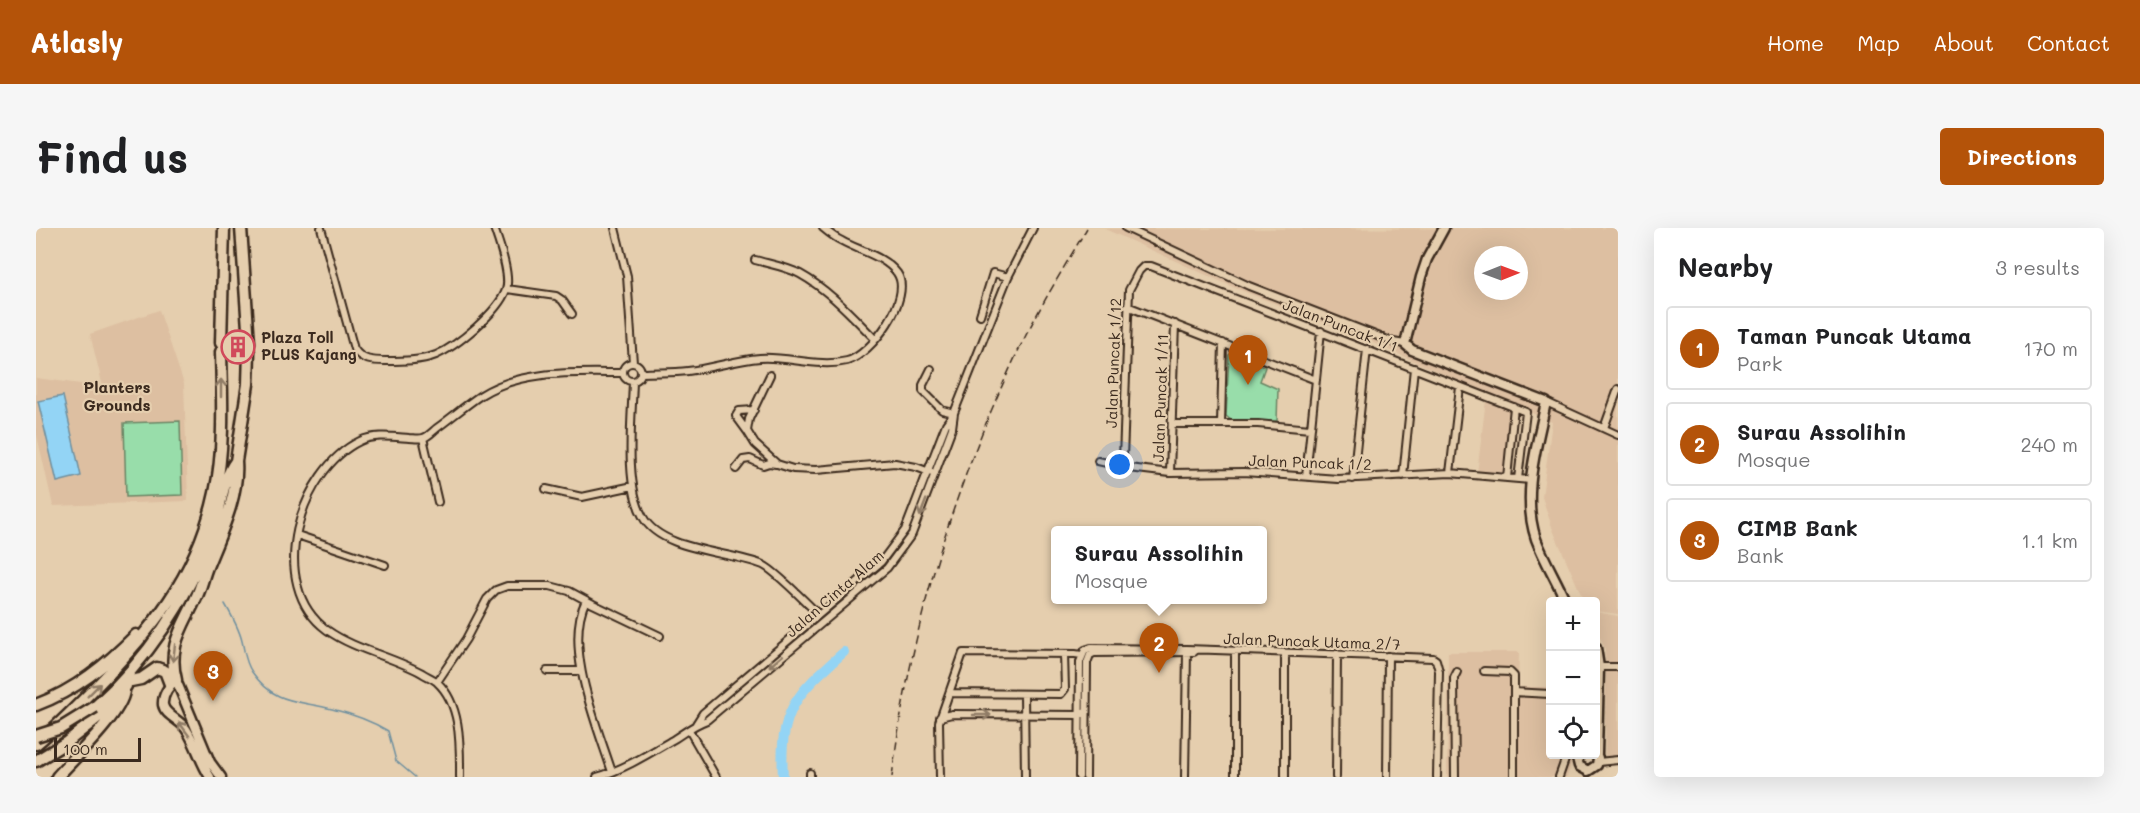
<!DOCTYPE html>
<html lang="en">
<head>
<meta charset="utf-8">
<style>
  :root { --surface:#fff; --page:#f6f6f6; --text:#202124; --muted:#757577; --line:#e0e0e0; --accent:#b45309 }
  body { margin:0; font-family:Mali,sans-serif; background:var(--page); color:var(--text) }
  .controls { position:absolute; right:18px; bottom:18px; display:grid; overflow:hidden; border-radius:6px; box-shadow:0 6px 24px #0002 }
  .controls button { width:54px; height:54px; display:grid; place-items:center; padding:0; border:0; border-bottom:2px solid var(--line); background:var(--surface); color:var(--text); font:30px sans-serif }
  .compass { position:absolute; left:1438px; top:18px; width:54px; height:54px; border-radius:50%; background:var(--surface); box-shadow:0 6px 24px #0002; rotate:89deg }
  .scale { position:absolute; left:18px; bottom:15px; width:87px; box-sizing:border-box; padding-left:6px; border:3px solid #3b2a1e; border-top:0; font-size:16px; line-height:21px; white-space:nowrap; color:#3b2a1e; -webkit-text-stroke:4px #e5ceae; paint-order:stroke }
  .you { position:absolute; left:1084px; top:237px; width:21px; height:21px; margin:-15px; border:4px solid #fff; border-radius:50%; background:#1a73e8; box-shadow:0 0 0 9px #1a73e833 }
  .badge { display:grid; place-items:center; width:39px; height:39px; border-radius:50%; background:var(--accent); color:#fff; font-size:20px; font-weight:700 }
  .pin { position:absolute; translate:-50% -50px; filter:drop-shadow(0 2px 3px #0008) }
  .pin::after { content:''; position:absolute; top:32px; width:21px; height:18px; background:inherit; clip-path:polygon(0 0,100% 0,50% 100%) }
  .popup { position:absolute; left:1015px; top:298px; width:216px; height:78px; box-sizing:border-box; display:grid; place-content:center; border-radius:6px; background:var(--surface); filter:drop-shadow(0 2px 4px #0005); font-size:20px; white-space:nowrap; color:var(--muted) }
  .popup b { font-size:22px; color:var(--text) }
  .popup::after { content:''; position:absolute; left:50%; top:100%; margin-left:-12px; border:12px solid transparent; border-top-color:var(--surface) }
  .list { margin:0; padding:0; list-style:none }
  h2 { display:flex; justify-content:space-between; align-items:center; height:78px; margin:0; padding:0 24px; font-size:26px }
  h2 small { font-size:20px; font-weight:400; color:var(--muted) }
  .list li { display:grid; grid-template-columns:39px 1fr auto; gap:18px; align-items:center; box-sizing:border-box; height:84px; margin:0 12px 12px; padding:0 12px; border:2px solid var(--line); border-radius:6px }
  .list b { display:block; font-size:22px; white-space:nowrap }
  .list p { margin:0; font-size:20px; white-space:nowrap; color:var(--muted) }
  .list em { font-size:20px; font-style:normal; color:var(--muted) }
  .icon { flex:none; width:33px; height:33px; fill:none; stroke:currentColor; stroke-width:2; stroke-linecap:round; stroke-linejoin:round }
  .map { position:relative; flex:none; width:1582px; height:549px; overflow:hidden; border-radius:6px }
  header { display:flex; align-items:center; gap:36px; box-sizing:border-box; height:84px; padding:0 30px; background:var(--accent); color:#fff }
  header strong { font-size:28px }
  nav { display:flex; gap:33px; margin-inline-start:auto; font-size:21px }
  .intro { display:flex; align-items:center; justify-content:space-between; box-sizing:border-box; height:144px; padding:0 36px }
  h1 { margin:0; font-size:42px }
  .button { padding:15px 27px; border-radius:6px; background:var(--accent); color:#fff; font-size:21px; font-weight:700 }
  main { display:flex; gap:36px; padding:0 36px }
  aside { flex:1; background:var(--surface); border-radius:6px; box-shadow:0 6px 24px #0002 }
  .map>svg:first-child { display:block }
  .built { fill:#ddbfa1; fill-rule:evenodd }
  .green { fill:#98ddaa; stroke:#6a8464; stroke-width:1.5 }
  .water { fill:#93d4f5; stroke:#70909f; stroke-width:1.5 }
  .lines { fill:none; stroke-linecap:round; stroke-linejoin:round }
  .stream { stroke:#70909f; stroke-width:1.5 }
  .river { stroke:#93d4f5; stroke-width:10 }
  .street-casing { stroke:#3b2a1e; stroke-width:10 }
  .secondary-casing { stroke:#3b2a1e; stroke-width:13 }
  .highway-casing { stroke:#3b2a1e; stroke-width:15 }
  .street { stroke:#e5ceae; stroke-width:6 }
  .secondary { stroke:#e5ceae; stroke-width:8 }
  .highway { stroke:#e5ceae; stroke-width:10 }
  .rail { stroke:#3b2a1e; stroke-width:1.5; stroke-dasharray:9 4.5; stroke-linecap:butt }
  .highway-bridge-casing { stroke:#3b2a1e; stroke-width:15; stroke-linecap:butt }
  .highway-bridge { stroke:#e5ceae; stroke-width:10 }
  .oneway { stroke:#907c66 }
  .labels { text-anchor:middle; stroke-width:4.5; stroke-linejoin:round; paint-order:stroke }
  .street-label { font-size:15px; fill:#3b2a1e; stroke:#e5ceae }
  .poi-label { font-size:15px; font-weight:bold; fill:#3b2a1e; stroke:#e5ceae; text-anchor:start }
  .neighbourhood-label { font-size:16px; font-weight:bold; fill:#3b2a1e; stroke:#e5ceae }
</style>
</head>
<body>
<header>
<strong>Atlasly</strong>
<nav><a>Home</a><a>Map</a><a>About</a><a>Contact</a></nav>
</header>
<div class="intro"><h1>Find us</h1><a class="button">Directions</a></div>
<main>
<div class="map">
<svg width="1582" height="549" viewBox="0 0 1582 549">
  <rect width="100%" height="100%" fill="#e5ceae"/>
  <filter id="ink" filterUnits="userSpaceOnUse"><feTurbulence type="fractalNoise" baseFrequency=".0167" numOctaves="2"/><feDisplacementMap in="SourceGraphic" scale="12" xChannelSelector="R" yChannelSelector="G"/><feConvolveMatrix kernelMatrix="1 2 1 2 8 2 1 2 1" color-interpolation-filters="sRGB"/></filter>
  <g filter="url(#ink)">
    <path class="built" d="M 1582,0 L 1582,386 L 1560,383 L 1560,374 L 1548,373 L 1517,302 L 1506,269 L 1516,194 L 1312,104 L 1199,60 L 1069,1 ZM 1447,27 L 1483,27 L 1483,63 L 1447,63 Z
      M 123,82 L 148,156 L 152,273 L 17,278 L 0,203 L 0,150 L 67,159 L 54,106 Z
      M 1450,171 L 1476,180 L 1469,248 L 1441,246 Z
      M 1560,384 L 1582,388 L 1582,536 L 1569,536 L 1570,448 L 1569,421 L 1560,400 Z
      M 1412,424 L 1483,424 L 1482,459 L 1514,459 L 1514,526 L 1538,527 L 1531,549 L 1411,549 Z"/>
    <path class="green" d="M 1195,125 L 1229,139 L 1224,153 L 1242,161 L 1241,193 L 1195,192 L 1190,188 L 1193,127 Z
      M 144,193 L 146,267 L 90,269 L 88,195 Z"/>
    <path class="water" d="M 27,168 L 45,248 L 21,254 L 2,173 Z"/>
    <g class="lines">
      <path class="stream" d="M 189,376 C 196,388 203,400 206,413 C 209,425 209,434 216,444 C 239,477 262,472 296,481 C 316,486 334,492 352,503 L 360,533 L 379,549"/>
      <path class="river" d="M 747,549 C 743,482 759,467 808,424"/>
      <defs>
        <path id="street" d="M 285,0 L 318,121 C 326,133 337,133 350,133 C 367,133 384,133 400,127 C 421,118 462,84 470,62 C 475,47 463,15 458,0
          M 579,0 L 591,48 L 597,135
          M 1090,0 L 1213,58 L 1357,114 L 1369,116
          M 719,32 C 733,36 751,39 764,46 C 793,62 816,88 839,111
          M 471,61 L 520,68 L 526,72 L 536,86
          M 1091,78 L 1280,152
          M 944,87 L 957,45 L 972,49
          M587 144a9 9 0 1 1 18 0a9 9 0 1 1-18 0Z
          M 895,141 L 887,157 L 887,163 L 906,182 L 918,185
          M 606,145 C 621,144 637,145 652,143 C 676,140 700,132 724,130 C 752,128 783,140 811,133 C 835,127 878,69 861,45 C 848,28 824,23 806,13 C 799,10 793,5 787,0
          M 734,147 L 713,191 L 711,203 L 719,216 L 741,236 L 757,241 L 780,242 L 859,235 L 880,239 L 896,245
          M 597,153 C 596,191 588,256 607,289 C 625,323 693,323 727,337 C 738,342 772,376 782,386
          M 1510,174 L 1582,207
          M 1136,196 L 1222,196 L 1274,201
          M 1185,196 L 1187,115
          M 1568,200 L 1582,161
          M 711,203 L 700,188 L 703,183 L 718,182
          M 387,210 L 402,274
          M 1062,233 L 1093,240 L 1134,245 L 1208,244 L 1302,251 L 1414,245 L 1494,252
          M 1089,238 L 1087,231 L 1093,62 L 1103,43 L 1108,38 L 1115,38 L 1490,184 L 1482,251
          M 700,241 L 707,232 L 714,231 L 727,237 L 733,235 L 740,236
          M 1134,245 L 1139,96
          M 1414,245 L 1424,159
          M 1270,248 L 1285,103
          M 1367,248 L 1378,140
          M 1471,250 L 1478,179
          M 1317,251 L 1331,121
          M 510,261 L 546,269 L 597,258
          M 261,307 L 349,337
          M 550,372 C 527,419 561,497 576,544
          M 1199,423 L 1199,549
          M 1563,439 L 1582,439
          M 511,443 L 545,443
          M 1448,443 L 1474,444 L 1478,448 L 1478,549
          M 401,454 L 430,411 L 451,371 L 460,362 L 471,358 L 514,358 L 533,363 L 557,376 L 624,408
          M 1478,464 L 1514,466
          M 913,465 L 1025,466 L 1029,461 L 1028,426
          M 988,466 L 989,549
          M 904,489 L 916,486 L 1043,487 L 1047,485
          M 660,496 L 667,485 L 845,334 L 869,302 L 910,196 L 918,185 L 972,49 L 997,0
          M 653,502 L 680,549
          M 1562,534 L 1582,532
          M 774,545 L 774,549
          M 424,549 C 424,519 426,477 401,454 C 397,450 390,448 386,445 C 355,428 319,422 291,402 C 229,357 263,242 324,213 C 338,206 358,209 373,210 C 377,210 383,211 387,210 C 392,209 397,203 401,200 C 416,189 430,177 445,167 C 486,141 541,145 587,145
          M 561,549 C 587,542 614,525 638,511 C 649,504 659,496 671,492 L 851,340 L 876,306 L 916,200 L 918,185
          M 904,549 L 903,494 L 927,425 L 1039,426 L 1046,427
          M 1043,549 L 1044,434 L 1049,422 L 1055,420 L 1151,421 L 1397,430 L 1400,432 L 1403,443 L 1401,549
          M 1050,549 L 1051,435 L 1054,427 L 1058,425 L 1158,424
          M 1149,549 L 1151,424
          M 1249,549 L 1249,425
          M 1300,549 L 1301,426
          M 1351,549 L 1352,428
          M 1419,549 L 1418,450 L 1421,444
          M 1523,549 L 1531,526"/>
        <path id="secondary" d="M 1408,0 L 1391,31 L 1385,49 L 1369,116 L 1376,122 L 1510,174 C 1501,218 1485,267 1500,311 C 1508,332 1521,353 1530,374
          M 1560,420 L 1563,439 L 1561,526
          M 1543,526 L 1541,530 L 1543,538 L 1552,543 L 1561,537 L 1562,530 L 1560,525
          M 174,549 C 164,534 160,516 150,501 C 144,492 129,487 127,477 C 126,468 133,457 140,452 L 174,534 L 185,549"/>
        <path id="highway" d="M 205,0 L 213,115
          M 185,115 L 188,0
          M 140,452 C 131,418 147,399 160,370 C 165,360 167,349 171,339 C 184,306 203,269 200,233 L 212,156 L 213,124
          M 95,453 L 105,451 L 121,440 L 129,443 L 134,456
          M 0,477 C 40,462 70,437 100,407
          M 59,479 C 111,432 151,372 176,306 C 185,283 185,253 200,233
          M 0,516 C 20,500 38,481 56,463 C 115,403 161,349 179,265 C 189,219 186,170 185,124
          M 0,533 L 31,514 L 66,486 L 90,458
          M 21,549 C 38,530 85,486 88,463"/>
      </defs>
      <use href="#street" class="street-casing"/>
      <use href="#secondary" class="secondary-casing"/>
      <use href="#highway" class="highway-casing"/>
      <use href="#street" class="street"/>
      <use href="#secondary" class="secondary"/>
      <use href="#highway" class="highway"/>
      <path class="rail" d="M 856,549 C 874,399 920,251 986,115 C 1006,75 1029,38 1051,0"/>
      <defs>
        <path id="highway-bridge" d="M 0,508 L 25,500 L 59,479"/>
      </defs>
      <use href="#highway-bridge" class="highway-bridge-casing"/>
      <use href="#highway-bridge" class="highway-bridge"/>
    </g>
    <defs><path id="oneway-shaft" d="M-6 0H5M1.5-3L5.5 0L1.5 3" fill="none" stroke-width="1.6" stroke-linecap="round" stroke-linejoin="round" transform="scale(1.5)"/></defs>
    <g class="oneway">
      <use href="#oneway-shaft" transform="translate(185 160) rotate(-90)"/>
      <use href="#oneway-shaft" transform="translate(887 280) rotate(111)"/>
      <use href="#oneway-shaft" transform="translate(138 425) rotate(97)"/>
      <use href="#oneway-shaft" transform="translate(740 433) rotate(140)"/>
      <use href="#oneway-shaft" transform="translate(58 462) rotate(-45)"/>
      <use href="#oneway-shaft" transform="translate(946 487)"/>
      <use href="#oneway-shaft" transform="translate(148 501) rotate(-126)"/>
    </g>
  </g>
  <defs>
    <symbol id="building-ring" viewBox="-11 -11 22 22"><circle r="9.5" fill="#e5ceae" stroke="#d1495b" stroke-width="1.5"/><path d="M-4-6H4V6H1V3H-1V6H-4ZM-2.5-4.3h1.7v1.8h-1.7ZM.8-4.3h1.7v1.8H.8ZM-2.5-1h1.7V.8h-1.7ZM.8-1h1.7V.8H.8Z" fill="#d1495b"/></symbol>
  </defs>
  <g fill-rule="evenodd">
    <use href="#building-ring" x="183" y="100" width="38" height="38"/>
  </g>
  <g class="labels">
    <g class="street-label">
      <text transform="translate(1304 98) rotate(21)" y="5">Jalan Puncak 1/1</text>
      <text transform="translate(1078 135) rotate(-88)" y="5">Jalan Puncak 1/12</text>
      <text transform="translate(1125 170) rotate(-88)" y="5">Jalan Puncak 1/11</text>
      <text transform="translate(1274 235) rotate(2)" y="5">Jalan Puncak 1/2</text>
      <text transform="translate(799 366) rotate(-41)" y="5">Jalan Cinta Alam</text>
      <text transform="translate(1276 414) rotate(2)" y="5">Jalan Puncak Utama 2/7</text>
    </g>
    <g class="poi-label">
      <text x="225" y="115">Plaza Toll<tspan x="225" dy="17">PLUS Kajang</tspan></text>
    </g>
    <g class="neighbourhood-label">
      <text x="81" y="165">Planters<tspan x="81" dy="18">Grounds</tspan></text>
    </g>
  </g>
</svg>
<div class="controls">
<button>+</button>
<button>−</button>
<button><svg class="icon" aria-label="locate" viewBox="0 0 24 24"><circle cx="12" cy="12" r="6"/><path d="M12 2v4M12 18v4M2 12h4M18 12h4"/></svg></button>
</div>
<svg class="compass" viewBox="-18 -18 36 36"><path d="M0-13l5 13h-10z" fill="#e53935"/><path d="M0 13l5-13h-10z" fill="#757577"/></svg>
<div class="scale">100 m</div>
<div class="you"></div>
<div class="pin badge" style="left:1212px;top:157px">1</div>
<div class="pin badge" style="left:1123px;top:445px">2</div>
<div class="popup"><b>Surau Assolihin</b>Mosque</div>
<div class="pin badge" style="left:177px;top:473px">3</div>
</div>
<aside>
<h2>Nearby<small>3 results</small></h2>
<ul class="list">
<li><span class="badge">1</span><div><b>Taman Puncak Utama</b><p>Park</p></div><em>170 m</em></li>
<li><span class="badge">2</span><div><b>Surau Assolihin</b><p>Mosque</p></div><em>240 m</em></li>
<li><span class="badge">3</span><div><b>CIMB Bank</b><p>Bank</p></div><em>1.1 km</em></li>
</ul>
</aside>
</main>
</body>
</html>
